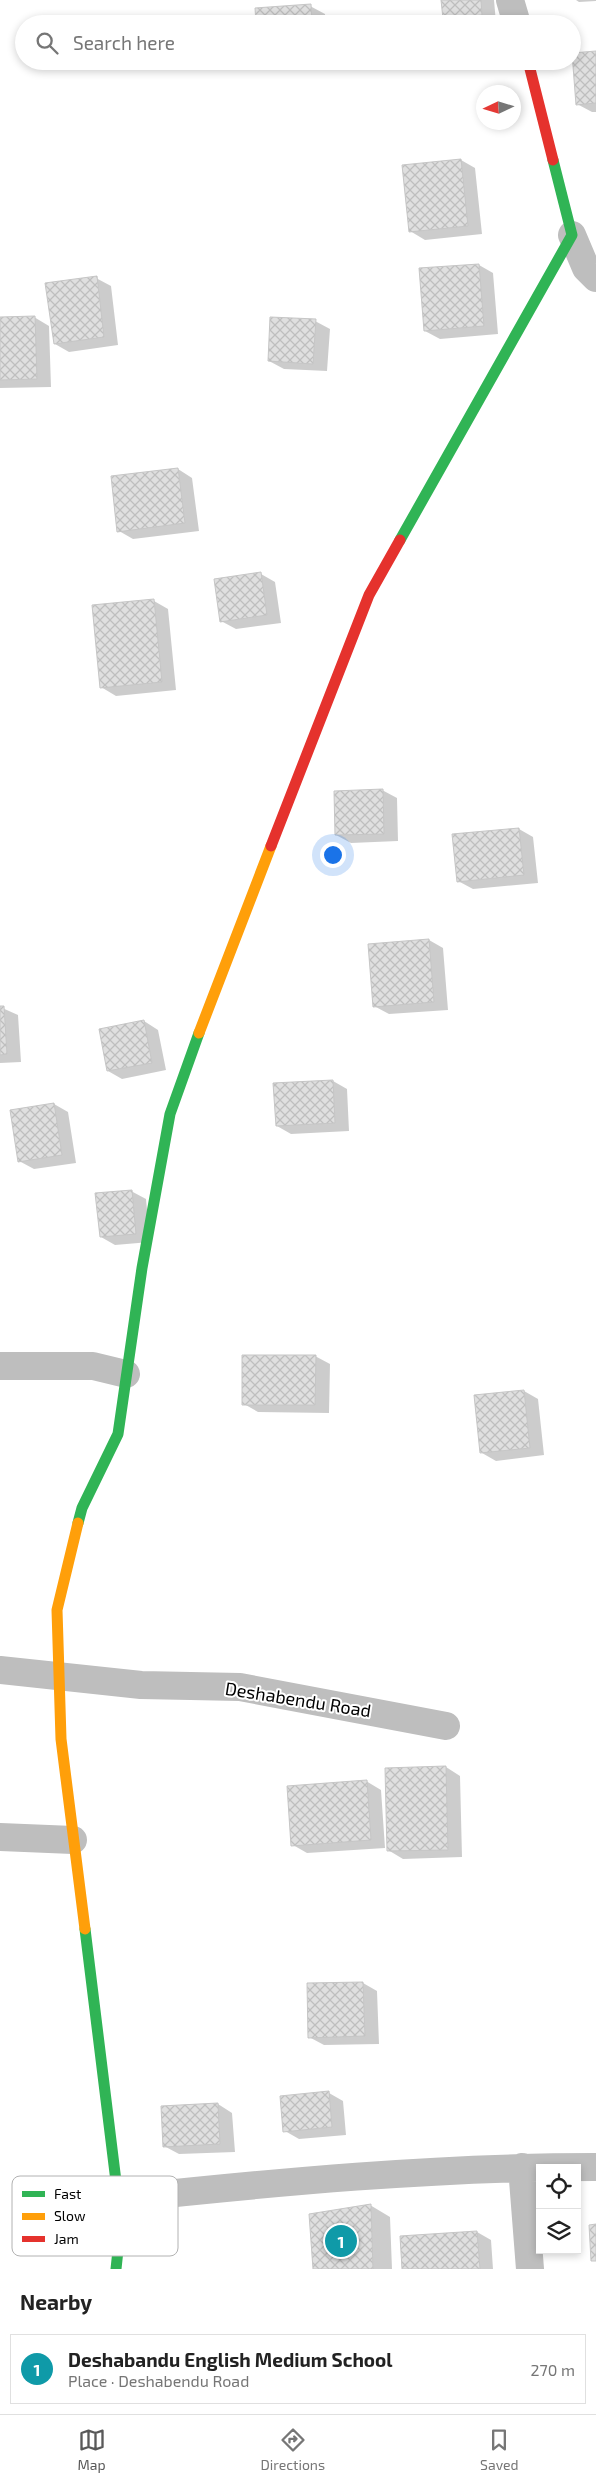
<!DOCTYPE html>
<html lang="en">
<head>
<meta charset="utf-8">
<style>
  :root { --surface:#fff; --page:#f2f2f2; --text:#222; --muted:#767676; --line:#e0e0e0; --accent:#595959 }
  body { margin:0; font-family:"Exo 2",sans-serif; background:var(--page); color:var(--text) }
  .controls { position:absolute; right:15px; bottom:15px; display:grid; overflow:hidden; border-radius:0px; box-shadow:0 2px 8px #0003 }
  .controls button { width:45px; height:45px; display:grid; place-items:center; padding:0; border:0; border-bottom:1px solid var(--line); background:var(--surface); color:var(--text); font:25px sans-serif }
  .compass { position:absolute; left:476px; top:85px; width:45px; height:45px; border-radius:50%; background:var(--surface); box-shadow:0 2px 8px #0003; rotate:266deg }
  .you { position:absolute; left:332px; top:854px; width:18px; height:18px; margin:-12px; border:4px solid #fff; border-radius:50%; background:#1a73e8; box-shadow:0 0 0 8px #1a73e833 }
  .badge { display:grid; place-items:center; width:32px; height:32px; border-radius:50%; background:var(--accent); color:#fff; font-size:16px; font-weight:700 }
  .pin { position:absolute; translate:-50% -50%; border:2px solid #fff; box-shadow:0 1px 5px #0006 }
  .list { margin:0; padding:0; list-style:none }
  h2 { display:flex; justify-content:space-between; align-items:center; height:65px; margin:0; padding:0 20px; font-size:21px }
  h2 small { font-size:16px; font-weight:400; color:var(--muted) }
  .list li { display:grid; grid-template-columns:32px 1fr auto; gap:15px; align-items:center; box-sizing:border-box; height:70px; margin:0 10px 10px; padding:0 10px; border:1px solid var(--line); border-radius:0px }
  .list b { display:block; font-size:19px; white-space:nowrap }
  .list p { margin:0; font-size:16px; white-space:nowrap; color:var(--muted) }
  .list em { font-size:16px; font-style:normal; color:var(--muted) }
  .icon { flex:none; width:28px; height:28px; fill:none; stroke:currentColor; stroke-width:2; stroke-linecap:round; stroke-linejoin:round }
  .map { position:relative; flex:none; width:596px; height:2269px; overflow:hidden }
  .search { position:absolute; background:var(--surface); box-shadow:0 2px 8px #0003; left:15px; right:15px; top:15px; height:55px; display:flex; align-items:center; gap:12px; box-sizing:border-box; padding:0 18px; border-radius:28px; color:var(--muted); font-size:19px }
  .sheet { height:145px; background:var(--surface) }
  nav { display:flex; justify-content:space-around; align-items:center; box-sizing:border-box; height:70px; border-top:1px solid var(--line); background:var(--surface); font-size:14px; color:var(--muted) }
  nav a { display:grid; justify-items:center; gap:2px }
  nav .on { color:var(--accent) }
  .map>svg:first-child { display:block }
  .shadow { fill:#0003 }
  .building { fill:url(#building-cross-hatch); stroke:#c6c6c6 }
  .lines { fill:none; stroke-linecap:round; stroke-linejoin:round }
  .street { stroke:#bebebe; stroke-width:28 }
  .fast { stroke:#30b455; stroke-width:11 }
  .slow { stroke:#ff9f0a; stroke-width:11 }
  .jam { stroke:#e5322d; stroke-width:11 }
  .labels { text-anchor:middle; stroke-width:4; stroke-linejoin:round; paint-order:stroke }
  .street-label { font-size:18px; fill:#000; stroke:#fff }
  .key { fill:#fff; stroke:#b2b2b2; stroke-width:1 }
  .key-label { font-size:14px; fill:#000 }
</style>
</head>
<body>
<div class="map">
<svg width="596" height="2269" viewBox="0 0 596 2269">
  <defs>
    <pattern id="building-cross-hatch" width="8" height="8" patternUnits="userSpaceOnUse" patternTransform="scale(1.25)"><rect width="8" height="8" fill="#dfdfdf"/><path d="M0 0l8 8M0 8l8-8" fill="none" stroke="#bebebe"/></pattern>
  </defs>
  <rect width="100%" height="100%" fill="#fff"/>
  <path class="shadow" d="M 442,0 L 494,0 L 496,23 L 453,24 L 444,18 Z
    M 576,0 L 596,0 L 596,1 L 579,2 Z
    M 310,6 L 325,14 L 326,24 L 257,24 Z
    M 596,52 L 596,112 L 592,112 L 577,104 Z
    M 262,61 L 328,61 L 328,64 L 274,68 Z
    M 461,160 L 475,168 L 482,234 L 425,240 L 410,231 Z
    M 479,265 L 493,273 L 498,334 L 440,339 L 425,331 Z
    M 96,278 L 111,286 L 118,345 L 69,352 L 55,344 Z
    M 34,317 L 49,326 L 51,387 L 0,388 L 0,318 Z
    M 315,321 L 330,329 L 327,371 L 284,369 L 269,361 Z
    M 178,469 L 192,478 L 199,531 L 133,539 L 119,531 Z
    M 261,574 L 275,582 L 281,623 L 236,629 L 221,621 Z
    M 154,601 L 168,609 L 176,690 L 116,696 L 101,687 Z
    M 382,790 L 397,798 L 398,841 L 351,843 L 336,835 Z
    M 519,829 L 533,837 L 538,883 L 473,889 L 458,881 Z
    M 429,940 L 443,948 L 448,1010 L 389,1014 L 374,1006 Z
    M 0,1007 L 18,1015 L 21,1062 L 0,1063 Z
    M 144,1021 L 158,1030 L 166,1070 L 122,1079 L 108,1071 Z
    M 333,1081 L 347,1089 L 349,1131 L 291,1134 L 277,1126 Z
    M 54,1104 L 68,1112 L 76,1163 L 34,1169 L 19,1161 Z
    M 131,1191 L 146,1199 L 150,1242 L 115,1245 L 101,1237 Z
    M 315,1356 L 330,1364 L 329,1413 L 258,1412 L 244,1404 Z
    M 524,1391 L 538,1399 L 544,1455 L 496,1461 L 482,1453 Z
    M 446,1767 L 460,1776 L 462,1857 L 403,1859 L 388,1850 Z
    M 366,1781 L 381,1790 L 385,1848 L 307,1853 L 293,1845 Z
    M 363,1983 L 377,1991 L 379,2044 L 324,2045 L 309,2037 Z
    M 329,2093 L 343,2101 L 346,2135 L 299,2139 L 285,2131 Z
    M 218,2104 L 232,2113 L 235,2152 L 179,2154 L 164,2146 Z
    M 370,2205 L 390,2217 L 392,2269 L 314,2269 Z
    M 477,2232 L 491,2240 L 493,2269 L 403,2269 Z"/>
  <path class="building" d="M 441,0 L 481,0 L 482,15 L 443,19 Z
    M 311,4 L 312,24 L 256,24 L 255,8 Z
    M 596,51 L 596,103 L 576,105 L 572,53 Z
    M 461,159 L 468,226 L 409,232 L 402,165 Z
    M 479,264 L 484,326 L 424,331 L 419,268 Z
    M 97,276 L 104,337 L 54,344 L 45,283 Z
    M 35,316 L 37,379 L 0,380 L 0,317 Z
    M 270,317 L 316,319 L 313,364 L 268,361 Z
    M 178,468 L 185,523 L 117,532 L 111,476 Z
    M 261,572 L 267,615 L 220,622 L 214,579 Z
    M 154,599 L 162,682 L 100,688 L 92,605 Z
    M 383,789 L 384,834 L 335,835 L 334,791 Z
    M 519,828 L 524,875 L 457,882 L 452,834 Z
    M 429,939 L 434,1002 L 373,1007 L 368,944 Z
    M 0,1006 L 4,1006 L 7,1054 L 0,1055 Z
    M 144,1020 L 152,1063 L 107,1071 L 99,1029 Z
    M 333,1080 L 335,1123 L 276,1126 L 273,1083 Z
    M 54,1103 L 62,1155 L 18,1162 L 10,1110 Z
    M 132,1190 L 136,1234 L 100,1237 L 95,1193 Z
    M 242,1355 L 316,1355 L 315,1405 L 242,1405 Z
    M 524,1390 L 530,1448 L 480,1453 L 474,1395 Z
    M 446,1766 L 448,1850 L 387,1851 L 385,1768 Z
    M 367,1780 L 371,1840 L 291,1846 L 287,1786 Z
    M 363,1982 L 365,2036 L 308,2038 L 307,1983 Z
    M 329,2091 L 332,2127 L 283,2132 L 280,2096 Z
    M 218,2103 L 220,2144 L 163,2147 L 161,2106 Z
    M 371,2204 L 373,2269 L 313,2269 L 309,2214 Z
    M 596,2224 L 596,2261 L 591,2261 L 589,2225 Z
    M 477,2231 L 480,2269 L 402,2269 L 400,2236 Z"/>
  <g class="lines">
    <path class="street" d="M 510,0 L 517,24
      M 572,235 L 586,268 L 596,278
      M 0,1366 L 93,1366 L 126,1374
      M 0,1670 L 141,1685 L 240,1687 L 446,1726
      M 0,1837 L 73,1840
      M 522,2167 L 530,2269
      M 118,2199 C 277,2182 436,2167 596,2167"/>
    <path class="fast" d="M 400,540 L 572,235 L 553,160
      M 78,1523 L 82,1508 L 118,1434 L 142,1268 L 170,1114 L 199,1033
      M 85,1929 L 121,2222 L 116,2269"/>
    <path class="slow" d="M 199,1033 L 271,846
      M 78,1523 L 57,1610 L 61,1739 L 85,1929"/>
    <path class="jam" d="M 528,61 L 553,160
      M 271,846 L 369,595 L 400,540"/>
  </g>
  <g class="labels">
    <g class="street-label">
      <text transform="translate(298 1700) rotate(9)" y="6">Deshabendu Road</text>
    </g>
  </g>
  <rect x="12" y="2176" width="166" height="80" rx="8" class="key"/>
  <rect x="22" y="2191" width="23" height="6" fill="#30b455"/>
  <rect x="22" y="2213" width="23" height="7" fill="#ff9f0a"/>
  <rect x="22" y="2236" width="23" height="6" fill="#e5322d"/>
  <g class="key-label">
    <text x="54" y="2199">Fast</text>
    <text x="54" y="2221">Slow</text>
    <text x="54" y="2244">Jam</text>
  </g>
</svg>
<div class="controls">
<button><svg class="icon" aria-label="locate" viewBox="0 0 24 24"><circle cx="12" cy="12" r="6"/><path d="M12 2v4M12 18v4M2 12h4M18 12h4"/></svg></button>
<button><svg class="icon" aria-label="layers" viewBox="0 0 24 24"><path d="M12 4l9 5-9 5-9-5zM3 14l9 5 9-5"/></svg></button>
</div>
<svg class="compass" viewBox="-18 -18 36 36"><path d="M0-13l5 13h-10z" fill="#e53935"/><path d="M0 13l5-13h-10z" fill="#767676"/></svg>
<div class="you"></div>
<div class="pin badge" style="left:341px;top:2241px;background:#0f9aa8">1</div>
<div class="search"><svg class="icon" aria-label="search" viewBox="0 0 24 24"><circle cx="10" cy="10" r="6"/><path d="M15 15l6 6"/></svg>Search here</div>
</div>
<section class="sheet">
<h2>Nearby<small></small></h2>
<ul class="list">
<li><span class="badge" style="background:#0f9aa8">1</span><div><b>Deshabandu English Medium School</b><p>Place · Deshabendu Road</p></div><em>270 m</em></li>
</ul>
</section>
<nav>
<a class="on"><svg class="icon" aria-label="map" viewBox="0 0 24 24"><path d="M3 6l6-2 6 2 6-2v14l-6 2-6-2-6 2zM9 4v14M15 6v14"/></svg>Map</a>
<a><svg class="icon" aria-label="directions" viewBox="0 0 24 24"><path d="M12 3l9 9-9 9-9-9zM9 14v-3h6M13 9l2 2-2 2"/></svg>Directions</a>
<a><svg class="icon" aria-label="saved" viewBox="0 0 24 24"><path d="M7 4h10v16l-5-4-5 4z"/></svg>Saved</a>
</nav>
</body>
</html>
